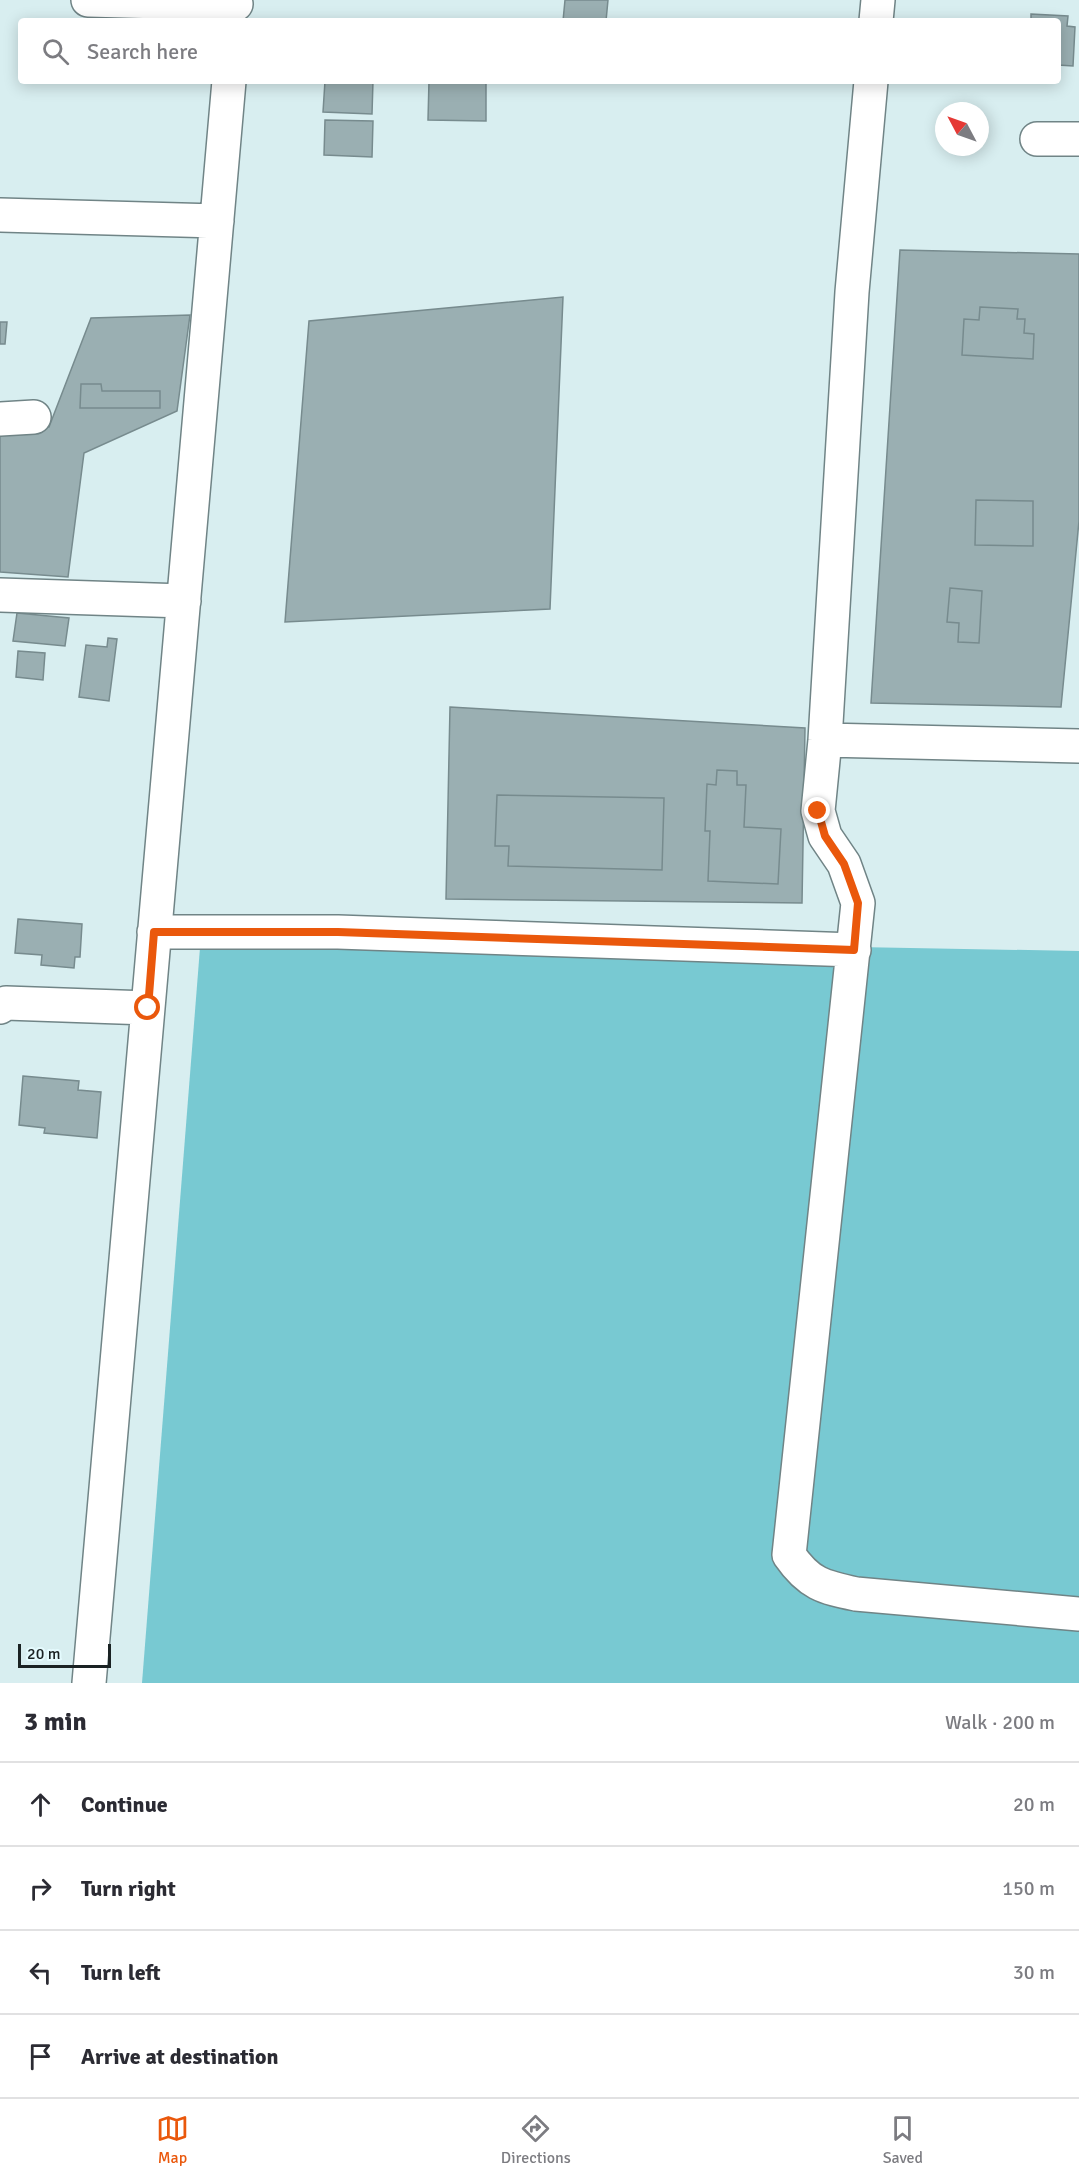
<!DOCTYPE html>
<html lang="en">
<head>
<meta charset="utf-8">
<style>
  :root { --surface:#fff; --page:#f2f2f3; --text:#2b2b33; --muted:#7c7c81; --line:#e1e1e2; --accent:#ea580c }
  body { margin:0; font-family:Signika,sans-serif; background:var(--page); color:var(--text) }
  .compass { position:absolute; left:935px; top:102px; width:54px; height:54px; border-radius:50%; background:var(--surface); box-shadow:0 3px 15px #0003; rotate:311deg }
  .scale { position:absolute; left:18px; bottom:15px; width:93px; box-sizing:border-box; padding-left:6px; border:3px solid #1a2223; border-top:0; font-size:16px; line-height:21px; white-space:nowrap; color:#1a2223; -webkit-text-stroke:4px #e5fbfe; paint-order:stroke }
  .stop { position:absolute; width:18px; height:18px; margin:-14px; border:4px solid #ea580c; border-radius:50%; background:#fff }
  .stop.end { background:#ea580c; border-color:#fff; box-shadow:0 2px 6px #0008 }
  .list { margin:0; padding:0; list-style:none }
  h2 { display:flex; justify-content:space-between; align-items:center; height:78px; margin:0; padding:0 24px; font-size:26px }
  h2 small { font-size:20px; font-weight:400; color:var(--muted) }
  .list li { display:grid; grid-template-columns:39px 1fr auto; gap:18px; align-items:center; box-sizing:border-box; height:84px; padding:0 24px; border-top:2px solid var(--line) }
  .list b { display:block; font-size:22px; white-space:nowrap }
  .list em { font-size:20px; font-style:normal; color:var(--muted) }
  .icon { flex:none; width:33px; height:33px; fill:none; stroke:currentColor; stroke-width:2; stroke-linecap:round; stroke-linejoin:round }
  .map { position:relative; flex:none; width:1079px; height:1683px; overflow:hidden }
  .search { position:absolute; background:var(--surface); box-shadow:0 3px 15px #0003; left:18px; right:18px; top:18px; height:66px; display:flex; align-items:center; gap:15px; box-sizing:border-box; padding:0 21px; border-radius:6px; color:var(--muted); font-size:22px }
  .sheet { height:414px; background:var(--surface) }
  nav { display:flex; justify-content:space-around; align-items:center; box-sizing:border-box; height:84px; border-top:2px solid var(--line); background:var(--surface); font-size:16px; color:var(--muted) }
  nav a { display:grid; justify-items:center; gap:3px }
  nav .on { color:var(--accent) }
  .map>svg:first-child { display:block }
  .green { fill:#78c9d2 }
  .building { fill:#9aafb2; stroke:#778b8e; stroke-width:1.5 }
  .lines { fill:none; stroke-linecap:round; stroke-linejoin:round }
  .minor-casing { stroke:#708486; stroke-width:36 }
  .minor { stroke:#fff; stroke-width:33 }
  .route { stroke:#ea580c; stroke-width:8 }
</style>
</head>
<body>
<div class="map">
<svg width="1079" height="1683" viewBox="0 0 1079 1683">
  <rect width="100%" height="100%" fill="#d8eef0"/>
  <path class="green" d="M 201,935 L 1079,951 L 1079,1683 L 142,1683 Z"/>
  <path class="building" d="M 565,0 L 608,0 L 606,21 L 563,21 Z
    M 1031,14 L 1068,16 L 1067,26 L 1075,27 L 1073,66 L 1058,65 L 1058,21 L 1031,21 Z
    M 325,81 L 373,81 L 372,114 L 323,112 Z
    M 429,81 L 486,81 L 486,121 L 428,120 Z
    M 325,120 L 373,121 L 372,157 L 324,155 Z
    M 900,250 L 1079,254 L 1079,521 L 1061,707 L 871,703 Z
    M 563,297 L 550,609 L 285,622 L 309,321 Z
    M 980,307 L 1018,309 L 1017,319 L 1025,319 L 1024,333 L 1034,334 L 1033,359 L 962,355 L 964,319 L 979,320 Z
    M 190,315 L 177,411 L 84,453 L 68,577 L 0,572 L 0,427 L 49,427 L 91,318 Z
    M 0,322 L 7,322 L 5,344 L 0,344 Z
    M 81,384 L 101,384 L 102,391 L 160,391 L 160,408 L 80,408 Z
    M 976,500 L 1033,501 L 1033,546 L 975,545 Z
    M 950,588 L 982,591 L 979,643 L 958,642 L 959,623 L 947,622 Z
    M 17,613 L 69,618 L 65,646 L 13,641 Z
    M 108,638 L 117,639 L 109,701 L 79,697 L 86,645 L 107,647 Z
    M 18,651 L 45,653 L 43,680 L 16,677 Z
    M 450,707 L 805,728 L 802,903 L 446,899 Z
    M 717,770 L 737,771 L 737,785 L 746,785 L 744,827 L 781,829 L 778,884 L 708,881 L 710,831 L 705,831 L 707,784 L 716,785 Z
    M 497,795 L 664,798 L 662,870 L 508,866 L 509,846 L 495,846 Z
    M 18,919 L 82,924 L 80,957 L 75,957 L 74,968 L 41,965 L 42,955 L 15,953 Z
    M 23,1076 L 79,1081 L 78,1090 L 101,1092 L 97,1138 L 44,1133 L 45,1128 L 19,1125 Z"/>
  <g class="lines">
    <defs>
      <path id="minor" d="M 88,0 L 236,4
        M 876,21 L 878,0
        M 871,81 L 852,292 L 825,740 L 818,811 L 825,836 L 844,864 L 858,903 L 789,1555 C 809,1584 823,1587 856,1594 L 1079,1614
        M 1037,139 L 1079,139
        M 0,215 L 217,221
        M 0,419 L 34,417
        M 0,595 L 184,601
        M 825,740 L 1079,746
        M 154,932 L 338,932 L 854,950
        M 0,1007 L 6,1003 L 148,1008
        M 89,1683 L 229,81"/>
    </defs>
    <use href="#minor" class="minor-casing"/>
    <use href="#minor" class="minor"/>
  </g>
  <g class="lines">
    <path class="route" d="M 148,1008 L 154,932 L 338,932 L 854,950 L 858,903 L 844,864 L 825,836 L 818,811"/>
  </g>
</svg>
<svg class="compass" viewBox="-18 -18 36 36"><path d="M0-13l5 13h-10z" fill="#e53935"/><path d="M0 13l5-13h-10z" fill="#7c7c81"/></svg>
<div class="scale">20 m</div>
<div class="stop" style="left:148px;top:1008px"></div>
<div class="stop end" style="left:818px;top:811px"></div>
<div class="search"><svg class="icon" aria-label="search" viewBox="0 0 24 24"><circle cx="10" cy="10" r="6"/><path d="M15 15l6 6"/></svg>Search here</div>
</div>
<section class="sheet">
<h2>3 min<small>Walk · 200 m</small></h2>
<ul class="list">
<li><svg class="icon" aria-label="ahead" viewBox="0 0 24 24"><path d="M12 20V5M6 11l6-6 6 6"/></svg><div><b>Continue</b></div><em>20 m</em></li>
<li><svg class="icon" aria-label="right" viewBox="0 0 24 24"><path d="M7 20v-9h11M14 6l5 5-5 5"/></svg><div><b>Turn right</b></div><em>150 m</em></li>
<li><svg class="icon" aria-label="left" viewBox="0 0 24 24"><path d="M17 20v-9H6M10 6l-5 5 5 5"/></svg><div><b>Turn left</b></div><em>30 m</em></li>
<li><svg class="icon" aria-label="arrive" viewBox="0 0 24 24"><path d="M6 21V4h12l-3 4 3 4H6"/></svg><div><b>Arrive at destination</b></div></li>
</ul>
</section>
<nav>
<a class="on"><svg class="icon" aria-label="map" viewBox="0 0 24 24"><path d="M3 6l6-2 6 2 6-2v14l-6 2-6-2-6 2zM9 4v14M15 6v14"/></svg>Map</a>
<a><svg class="icon" aria-label="directions" viewBox="0 0 24 24"><path d="M12 3l9 9-9 9-9-9zM9 14v-3h6M13 9l2 2-2 2"/></svg>Directions</a>
<a><svg class="icon" aria-label="saved" viewBox="0 0 24 24"><path d="M7 4h10v16l-5-4-5 4z"/></svg>Saved</a>
</nav>
</body>
</html>
